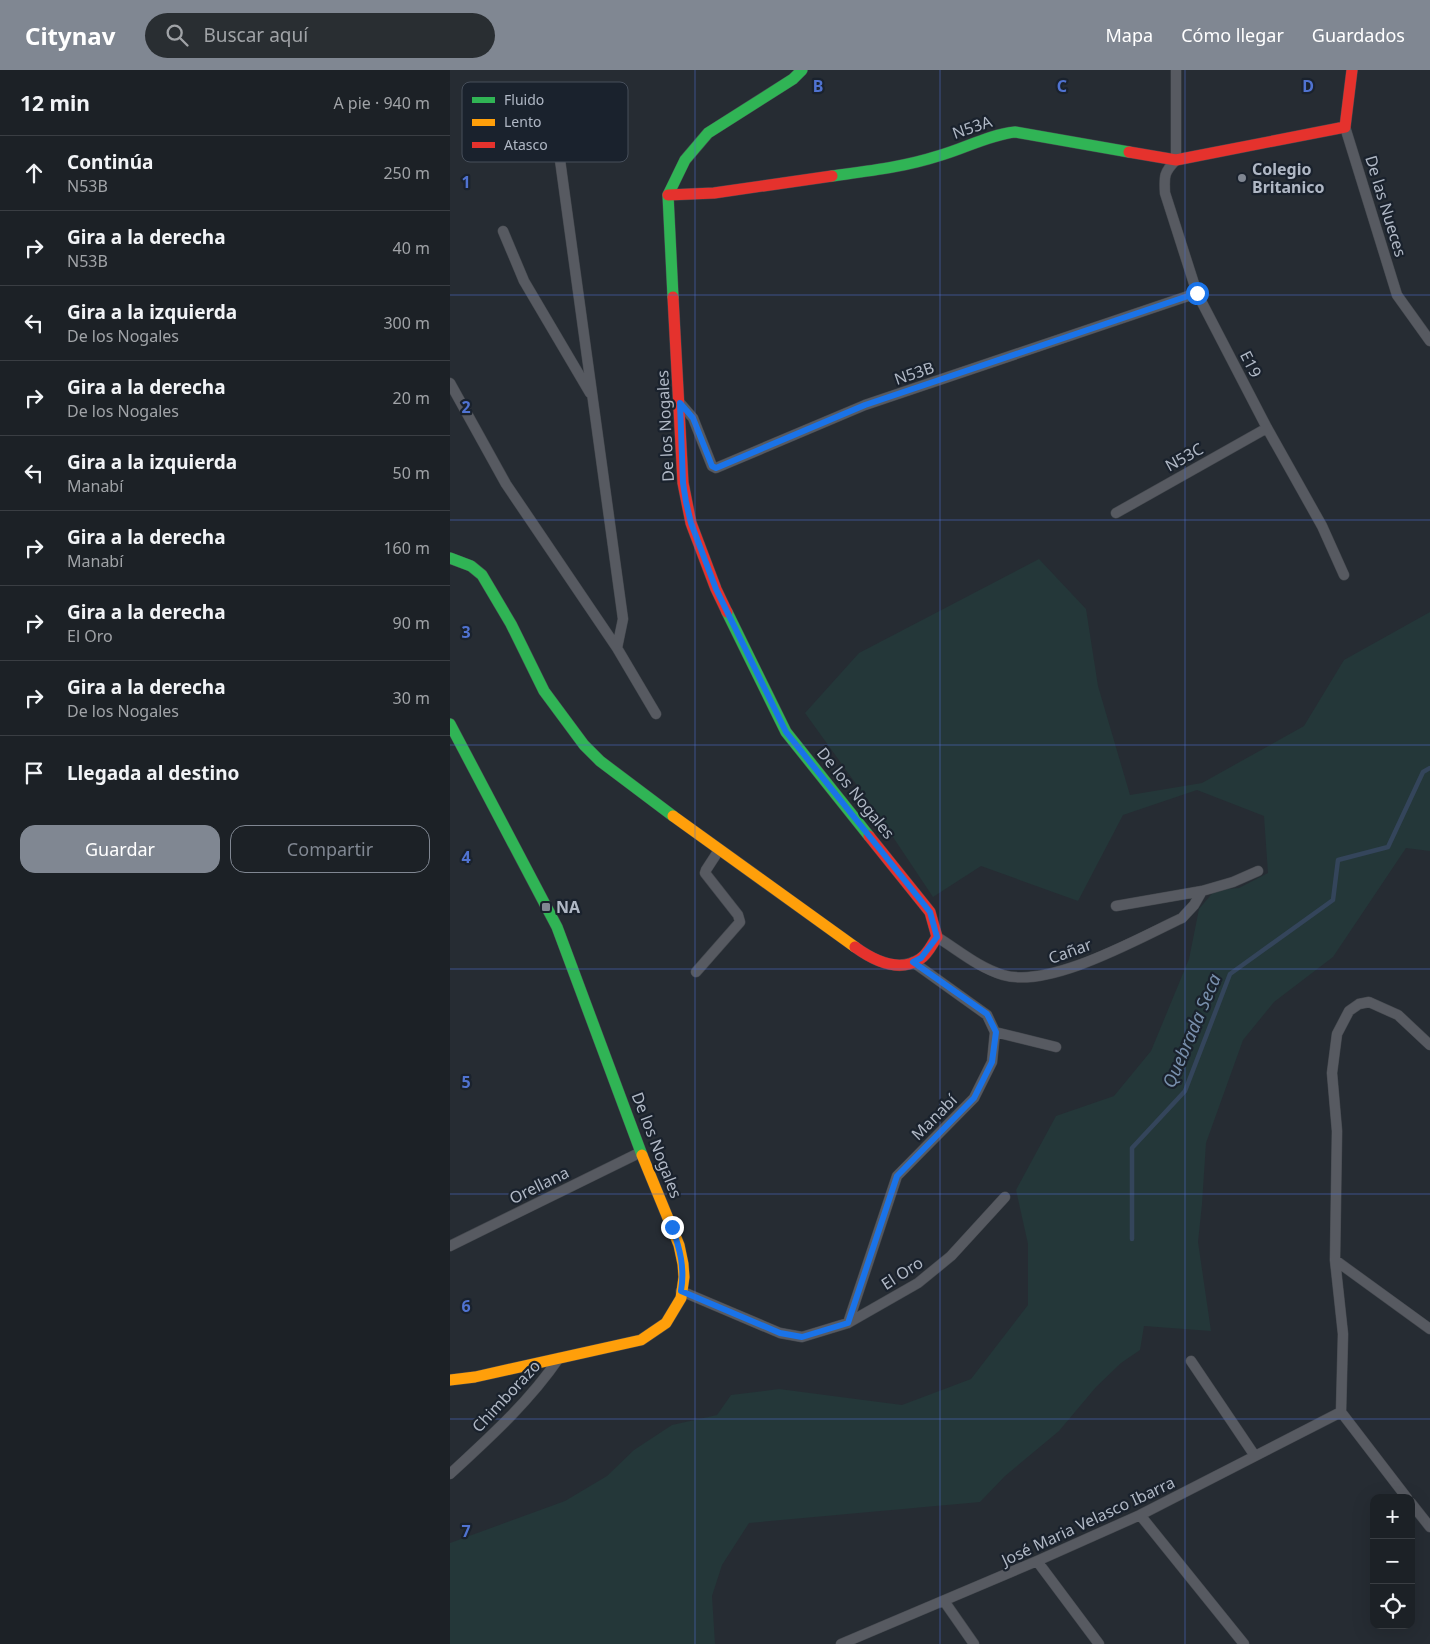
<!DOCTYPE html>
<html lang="es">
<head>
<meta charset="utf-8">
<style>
  :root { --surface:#1c2126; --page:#292e32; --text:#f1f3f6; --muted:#a0a3a7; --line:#3a3e43; --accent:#808792 }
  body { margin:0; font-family:"Noto Sans",sans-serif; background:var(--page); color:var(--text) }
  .controls { position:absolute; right:15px; bottom:15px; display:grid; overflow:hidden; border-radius:10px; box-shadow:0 5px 20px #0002 }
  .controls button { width:45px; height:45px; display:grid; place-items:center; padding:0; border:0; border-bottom:1px solid var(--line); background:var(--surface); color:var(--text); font:25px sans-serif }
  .stop { position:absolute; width:15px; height:15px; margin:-11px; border:4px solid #1a73e8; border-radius:50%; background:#fff }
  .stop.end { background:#1a73e8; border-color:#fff; box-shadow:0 1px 5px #0008 }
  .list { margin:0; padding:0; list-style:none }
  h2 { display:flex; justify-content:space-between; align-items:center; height:65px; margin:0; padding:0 20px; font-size:21px }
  h2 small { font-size:16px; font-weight:400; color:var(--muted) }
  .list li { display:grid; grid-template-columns:32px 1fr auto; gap:15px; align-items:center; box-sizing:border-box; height:75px; padding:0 20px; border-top:1px solid var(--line) }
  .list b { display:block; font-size:19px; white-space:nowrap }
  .list p { margin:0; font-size:16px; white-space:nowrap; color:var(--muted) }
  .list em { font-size:16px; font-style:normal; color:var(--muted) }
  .actions { display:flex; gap:10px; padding:15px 20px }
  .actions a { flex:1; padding:11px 0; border:1px solid var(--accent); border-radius:15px; text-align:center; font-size:18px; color:var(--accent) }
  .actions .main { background:var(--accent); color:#fff }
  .icon { flex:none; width:28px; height:28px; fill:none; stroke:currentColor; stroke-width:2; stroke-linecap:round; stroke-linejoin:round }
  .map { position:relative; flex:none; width:980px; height:1574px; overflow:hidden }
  header { display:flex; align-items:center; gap:30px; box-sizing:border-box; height:70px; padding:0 25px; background:var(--accent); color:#fff }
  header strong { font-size:24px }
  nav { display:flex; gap:28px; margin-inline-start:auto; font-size:18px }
  .search { width:350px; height:45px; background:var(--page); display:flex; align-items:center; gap:12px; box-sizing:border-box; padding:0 18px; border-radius:28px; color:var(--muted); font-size:19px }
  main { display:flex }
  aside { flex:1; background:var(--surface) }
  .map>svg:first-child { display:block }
  .green { fill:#243739 }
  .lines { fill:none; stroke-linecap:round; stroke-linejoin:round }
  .stream { stroke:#34455b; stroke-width:4.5 }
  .street-casing { stroke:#44484e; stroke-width:11 }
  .fast-casing { stroke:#44484e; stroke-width:12 }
  .slow-casing { stroke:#44484e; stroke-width:12 }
  .jam-casing { stroke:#44484e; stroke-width:12 }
  .street { stroke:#575a61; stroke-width:10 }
  .fast { stroke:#30b455; stroke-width:11 }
  .slow { stroke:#ff9f0a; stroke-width:11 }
  .jam { stroke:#e5322d; stroke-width:11 }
  .route { stroke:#1a73e8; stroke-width:6 }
  .grid { fill:none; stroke:#5073d1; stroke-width:1; stroke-opacity:0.55 }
  .poi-dot { fill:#808792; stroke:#1a222d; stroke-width:2 }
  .labels { text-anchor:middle; stroke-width:4.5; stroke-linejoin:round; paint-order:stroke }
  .street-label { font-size:16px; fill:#b0b8c5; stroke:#1a222d }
  .poi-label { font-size:16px; font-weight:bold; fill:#b0b8c5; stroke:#1a222d; text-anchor:start }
  .water-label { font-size:18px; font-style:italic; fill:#788fac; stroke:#1a222d }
  .key { fill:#1a222d; stroke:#474f5b; stroke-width:1 }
  .key-label { font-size:14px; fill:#b0b8c5 }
  .grid-label { font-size:16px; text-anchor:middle; font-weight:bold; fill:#5073d1; stroke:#1a222d; stroke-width:4.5; stroke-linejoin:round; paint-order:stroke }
</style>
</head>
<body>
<header>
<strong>Citynav</strong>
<div class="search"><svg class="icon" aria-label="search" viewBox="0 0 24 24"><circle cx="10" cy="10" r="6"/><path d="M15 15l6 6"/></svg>Buscar aquí</div>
<nav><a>Mapa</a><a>Cómo llegar</a><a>Guardados</a></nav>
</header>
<main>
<aside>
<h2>12 min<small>A pie · 940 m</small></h2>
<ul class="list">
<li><svg class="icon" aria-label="ahead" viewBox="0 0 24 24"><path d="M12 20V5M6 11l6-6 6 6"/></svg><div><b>Continúa</b><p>N53B</p></div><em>250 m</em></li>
<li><svg class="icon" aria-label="right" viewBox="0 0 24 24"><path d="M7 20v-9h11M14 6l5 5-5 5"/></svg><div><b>Gira a la derecha</b><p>N53B</p></div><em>40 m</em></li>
<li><svg class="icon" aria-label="left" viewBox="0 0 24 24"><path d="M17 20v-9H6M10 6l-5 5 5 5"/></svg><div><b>Gira a la izquierda</b><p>De los Nogales</p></div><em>300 m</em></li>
<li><svg class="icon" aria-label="right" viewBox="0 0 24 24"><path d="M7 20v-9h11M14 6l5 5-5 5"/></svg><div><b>Gira a la derecha</b><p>De los Nogales</p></div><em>20 m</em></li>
<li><svg class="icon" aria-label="left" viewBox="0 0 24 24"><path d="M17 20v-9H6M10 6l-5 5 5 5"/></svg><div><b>Gira a la izquierda</b><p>Manabí</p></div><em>50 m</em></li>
<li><svg class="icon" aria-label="right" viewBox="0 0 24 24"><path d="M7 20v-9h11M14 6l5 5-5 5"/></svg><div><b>Gira a la derecha</b><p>Manabí</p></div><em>160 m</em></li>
<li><svg class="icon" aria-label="right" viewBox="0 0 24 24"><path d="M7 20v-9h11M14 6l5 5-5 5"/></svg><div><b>Gira a la derecha</b><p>El Oro</p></div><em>90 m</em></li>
<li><svg class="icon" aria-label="right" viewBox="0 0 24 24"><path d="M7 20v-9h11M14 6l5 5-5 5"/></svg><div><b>Gira a la derecha</b><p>De los Nogales</p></div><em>30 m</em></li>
<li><svg class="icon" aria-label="arrive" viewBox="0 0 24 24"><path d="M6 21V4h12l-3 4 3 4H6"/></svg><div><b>Llegada al destino</b></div></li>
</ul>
<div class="actions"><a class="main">Guardar</a><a>Compartir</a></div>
</aside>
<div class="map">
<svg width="980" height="1574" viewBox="0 0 980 1574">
  <rect width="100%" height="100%" fill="#262c33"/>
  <path class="green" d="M 589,489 L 636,539 L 648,616 L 680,725 L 752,713 L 854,656 L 894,590 L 980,542 L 980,781 L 956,778 L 883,887 L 824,932 L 793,970 L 756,1073 L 752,1134 L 748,1172 L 761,1261 L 694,1256 L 690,1280 L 671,1293 L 646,1317 L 609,1361 L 555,1406 L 530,1432 L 299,1453 L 272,1495 L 262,1526 L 265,1574 L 0,1574 L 0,1473 L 115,1431 L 157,1406 L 184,1380 L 222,1355 L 267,1345 L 281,1325 L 329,1319 L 452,1335 L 521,1309 L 578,1235 L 578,1174 L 566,1120 L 606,1046 L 664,1026 L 701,981 L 739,889 L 749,839 L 765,820 L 789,818 L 818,803 L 814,746 L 747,720 L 673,745 L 628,831 L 531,796 L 483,827 L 427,743 L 355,643 L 409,583 Z"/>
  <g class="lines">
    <path class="stream" d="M 682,1169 L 682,1078 L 735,1021 L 780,904 L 883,830 L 888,790 L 938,777 L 973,702 L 980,698"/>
    <defs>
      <path id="street" d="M 726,0 L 726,90 C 714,102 714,106 715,123 L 747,223 L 817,358 L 872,456 L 894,505
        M 895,57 L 947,225 L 980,271
        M 110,90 L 173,549 L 167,578
        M 53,161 L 74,211 L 140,323
        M 0,313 L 56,414 L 167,578 L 206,644
        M 230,333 L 243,348 L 262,396 L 266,398 L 415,335 L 747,223
        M 666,443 L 817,358
        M 666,836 L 752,821 L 783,812 L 808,801
        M 487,867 C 508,880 529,898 553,905 C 600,919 689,868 732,848 L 744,835 L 752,821
        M 246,902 L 290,852 L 288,845 L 255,803 L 256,800 L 269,780
        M 545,962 L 606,977
        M 0,1176 L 191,1082
        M 885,1190 L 980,1259
        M 231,1221 L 330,1263 L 352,1267 L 398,1253 L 468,1213 L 501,1186 L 555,1127
        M 398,1253 L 447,1106 L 524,1028 L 542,992 L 545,962 L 537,945 L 463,892
        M 741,1291 L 805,1386
        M 0,1404 C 39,1368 79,1332 109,1288
        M 957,1428 L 891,1342 L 893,1264 L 885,1190 L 887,1061 L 882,1003 L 887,964 L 899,941 L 909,934 L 919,932 L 948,945 L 980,975
        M 961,1433 L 980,1457
        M 690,1445 L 794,1574
        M 587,1491 L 649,1574
        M 494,1531 L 524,1574
        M 391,1574 L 587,1491 L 690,1445 L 891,1342"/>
      <path id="fast" d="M 382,106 C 418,101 454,97 488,86 C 514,79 538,65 565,62 L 679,82
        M 223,227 L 218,125 L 235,90 L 258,63 L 343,9 L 352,0
        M 0,488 L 21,496 L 32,505 L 61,554 L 94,621 L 134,675 L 150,691 L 223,746
        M 277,542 L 336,662 L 419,766
        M 0,654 L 107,857 L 192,1085"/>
      <path id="slow" d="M 223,746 L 405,877
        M 0,1310 L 25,1307 L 191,1270 L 216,1253 L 231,1228 L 234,1207 L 233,1194 L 229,1175 L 192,1085"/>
      <path id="jam" d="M 679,82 L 726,90 L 895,57 L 902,0
        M 218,125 L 264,123 L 382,106
        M 223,227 L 233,413 L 241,453 L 266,519 L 277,542
        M 405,877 C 423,890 449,903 470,889 C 478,884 482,874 487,867 L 480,842 L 419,766"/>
    </defs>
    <use href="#street" class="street-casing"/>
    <use href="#fast" class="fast-casing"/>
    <use href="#slow" class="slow-casing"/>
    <use href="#jam" class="jam-casing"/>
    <use href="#street" class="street"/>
    <use href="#fast" class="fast"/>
    <use href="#slow" class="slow"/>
    <use href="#jam" class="jam"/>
  </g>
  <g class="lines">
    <path class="route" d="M 222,1157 C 230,1179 235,1198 231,1221 L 330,1263 L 352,1267 L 398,1253 L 447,1106 L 524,1028 L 542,992 L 546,962 L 537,944 L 463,892 L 471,888 L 487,867 L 480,842 L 336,662 L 266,519 L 241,453 L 236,432 L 233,413 L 230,333 L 243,348 L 262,396 L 266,398 L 415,335 L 747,223"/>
  </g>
  <path class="grid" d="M 245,0 L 245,1574M 490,0 L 490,1574M 735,0 L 735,1574M 0,225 L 980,225M 0,450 L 980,450M 0,675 L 980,675M 0,899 L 980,899M 0,1124 L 980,1124M 0,1349 L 980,1349"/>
  <g class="poi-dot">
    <circle cx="792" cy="108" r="5"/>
    <rect x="91" y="832" width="10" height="10" rx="2.5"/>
  </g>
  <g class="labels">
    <g class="street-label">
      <text transform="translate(522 57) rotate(-19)" y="6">N53A</text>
      <text transform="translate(936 136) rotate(73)" y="6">De las Nueces</text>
      <text transform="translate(801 294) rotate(63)" y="6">E19</text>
      <text transform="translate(464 303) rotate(-19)" y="6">N53B</text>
      <text transform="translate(215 356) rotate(-93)" y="6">De los Nogales</text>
      <text transform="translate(734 387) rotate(-29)" y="6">N53C</text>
      <text transform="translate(406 723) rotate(51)" y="6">De los Nogales</text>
      <text transform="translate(620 881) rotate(-20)" y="6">Cañar</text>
      <text transform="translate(484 1047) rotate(-45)" y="6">Manabí</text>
      <text transform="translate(207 1075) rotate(69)" y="6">De los Nogales</text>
      <text transform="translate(89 1115) rotate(-26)" y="6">Orellana</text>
      <text transform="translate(452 1203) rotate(-33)" y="6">El Oro</text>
      <text transform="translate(56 1326) rotate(-47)" y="6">Chimborazo</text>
      <text transform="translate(638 1451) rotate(-25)" y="6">José Maria Velasco Ibarra</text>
    </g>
    <g class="poi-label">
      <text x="802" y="105">Colegio<tspan x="802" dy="18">Britanico</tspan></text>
      <text x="106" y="843">NA</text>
    </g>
    <g class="water-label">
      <text transform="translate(742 961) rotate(-67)" y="6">Quebrada Seca</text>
    </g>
  </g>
  <rect x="12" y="12" width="166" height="80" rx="8" class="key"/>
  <rect x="22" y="27" width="23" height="6" fill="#30b455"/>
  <rect x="22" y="49" width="23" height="7" fill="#ff9f0a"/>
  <rect x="22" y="72" width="23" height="6" fill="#e5322d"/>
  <g class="key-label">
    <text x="54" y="35">Fluido</text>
    <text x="54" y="57">Lento</text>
    <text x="54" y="80">Atasco</text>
  </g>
  <g class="grid-label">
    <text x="368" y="22">B</text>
    <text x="612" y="22">C</text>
    <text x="858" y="22">D</text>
    <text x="16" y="118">1</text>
    <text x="16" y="343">2</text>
    <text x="16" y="568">3</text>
    <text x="16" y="793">4</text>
    <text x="16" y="1018">5</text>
    <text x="16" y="1242">6</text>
    <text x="16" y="1467">7</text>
  </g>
</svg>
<div class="controls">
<button>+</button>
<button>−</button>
<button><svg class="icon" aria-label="locate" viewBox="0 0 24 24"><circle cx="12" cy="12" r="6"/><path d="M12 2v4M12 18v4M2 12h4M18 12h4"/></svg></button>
</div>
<div class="stop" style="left:747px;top:223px"></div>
<div class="stop end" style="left:222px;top:1157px"></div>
</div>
</main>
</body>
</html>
